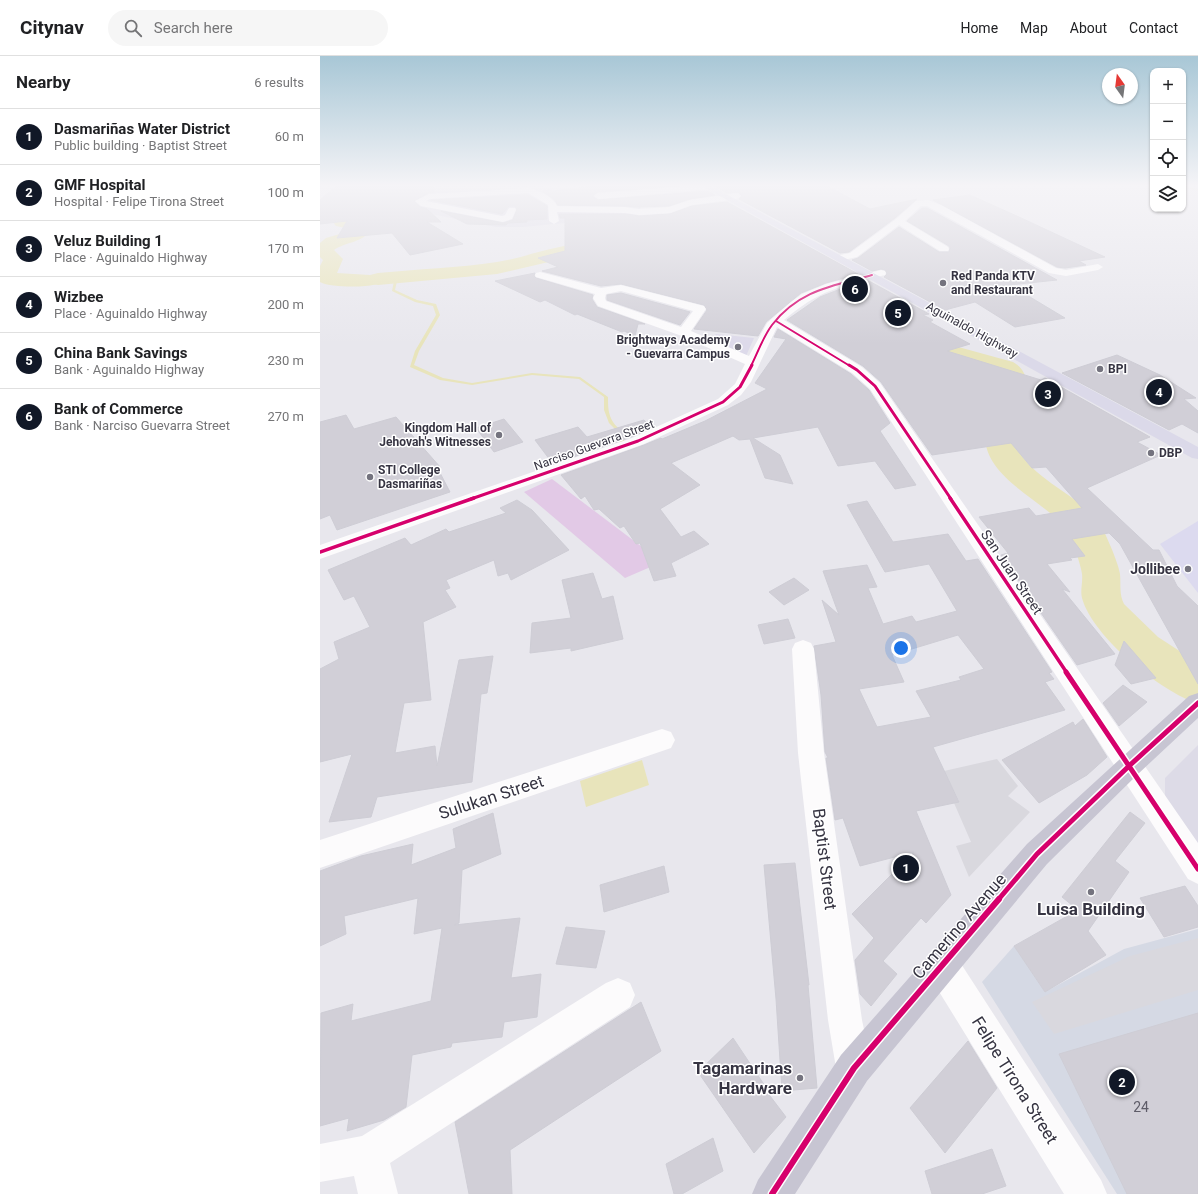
<!DOCTYPE html>
<html lang="en">
<head>
<meta charset="utf-8">
<style>
  :root { --surface:#fff; --page:#f6f6f6; --text:#202124; --muted:#757577; --line:#e0e0e0; --accent:#111827 }
  body { margin:0; font-family:Roboto,sans-serif; background:var(--page); color:var(--text) }
  .controls { position:absolute; right:12px; top:12px; display:grid; overflow:hidden; border-radius:8px; box-shadow:0 1px 3px #0004 }
  .controls button { width:36px; height:36px; display:grid; place-items:center; padding:0; border:0; border-bottom:1px solid var(--line); background:var(--surface); color:var(--text); font:20px sans-serif }
  .compass { position:absolute; left:782px; top:12px; width:36px; height:36px; border-radius:50%; background:var(--surface); box-shadow:0 1px 3px #0004; rotate:346deg }
  .you { position:absolute; left:581px; top:592px; width:14px; height:14px; margin:-10px; border:3px solid #fff; border-radius:50%; background:#1a73e8; box-shadow:0 0 0 6px #1a73e833 }
  .badge { display:grid; place-items:center; width:26px; height:26px; border-radius:50%; background:var(--accent); color:#fff; font-size:13px; font-weight:700 }
  .pin { position:absolute; translate:-50% -50%; border:2px solid #fff; box-shadow:0 1px 4px #0006 }
  .list { margin:0; padding:0; list-style:none }
  h2 { display:flex; justify-content:space-between; align-items:center; height:52px; margin:0; padding:0 16px; font-size:17px }
  h2 small { font-size:13px; font-weight:400; color:var(--muted) }
  .list li { display:grid; grid-template-columns:26px 1fr auto; gap:12px; align-items:center; box-sizing:border-box; height:56px; padding:0 16px; border-top:1px solid var(--line) }
  .list b { display:block; font-size:15px; white-space:nowrap }
  .list p { margin:0; font-size:13px; white-space:nowrap; color:var(--muted) }
  .list em { font-size:13px; font-style:normal; color:var(--muted) }
  .icon { flex:none; width:22px; height:22px; fill:none; stroke:currentColor; stroke-width:2; stroke-linecap:round; stroke-linejoin:round }
  .map { position:relative; flex:none; width:878px; height:1138px; overflow:hidden }
  header { display:flex; align-items:center; gap:24px; box-sizing:border-box; height:56px; padding:0 20px; background:var(--surface); border-bottom:1px solid var(--line) }
  header strong { font-size:19px }
  nav { display:flex; gap:22px; margin-inline-start:auto; font-size:14px }
  .search { width:280px; height:36px; background:var(--page); display:flex; align-items:center; gap:10px; box-sizing:border-box; padding:0 14px; border-radius:22px; color:var(--muted); font-size:15px }
  main { display:flex }
  aside { flex:1; background:var(--surface) }
  .map>svg:first-child { display:block }
  .residential { fill:#dddbe7 }
  .commercial { fill:#dcdaef }
  .education { fill:#dddaea }
  .medical { fill:#d5d9e4 }
  .green { fill:#e2c9e6 }
  .parking { fill:#d9d8de }
  .water { fill:#e8e4bb }
  .lines { fill:none; stroke-linecap:round; stroke-linejoin:round }
  .stream { fill:#e8e4bb; fill-rule:evenodd }
  .river { fill:#e8e4bb; fill-rule:evenodd }
  .building { fill:#d1cfd7; stroke:#cecdd5; fill-rule:evenodd }
  .minor { fill:#fcfbfc; fill-rule:evenodd }
  .major { fill:#c7c5d2; fill-rule:evenodd }
  .highway { fill:#dbd9e9; fill-rule:evenodd }
  .cycleway-far4-casing { stroke:#fff; stroke-width:3.5 }
  .cycleway-far3-casing { stroke:#fff; stroke-width:5 }
  .cycleway-far2-casing { stroke:#fff; stroke-width:6 }
  .cycleway-far1-casing { stroke:#fff; stroke-width:8 }
  .cycleway-casing { stroke:#fff; stroke-width:9 }
  .cycleway-far4 { stroke:#d6006c; stroke-width:2 }
  .cycleway-far3 { stroke:#d6006c; stroke-width:3 }
  .cycleway-far2 { stroke:#d6006c; stroke-width:3.5 }
  .cycleway-far1 { stroke:#d6006c; stroke-width:5 }
  .cycleway { stroke:#d6006c; stroke-width:6 }
  .poi-dot { fill:#74737e; stroke:#fff; stroke-width:1.5 }
  .labels { text-anchor:middle; stroke-width:3; stroke-linejoin:round; paint-order:stroke }
  .far-poi-label { font-size:12px; font-weight:bold; fill:#363442; stroke:#fff; text-anchor:start }
  .far-street-label { font-size:12px; fill:#363442; stroke:#fff }
  .poi-label { font-size:14px; font-weight:bold; fill:#363442; stroke:#fff; text-anchor:end }
  .street-label { font-size:14px; fill:#363442; stroke:#fff }
  .near-number-label { font-size:14px; fill:#5e5c68 }
  .near-street-label { font-size:17px; fill:#363442; stroke:#fff }
  .near-poi-label { font-size:17px; font-weight:bold; fill:#363442; stroke:#fff }
</style>
</head>
<body>
<header>
<strong>Citynav</strong>
<div class="search"><svg class="icon" aria-label="search" viewBox="0 0 24 24"><circle cx="10" cy="10" r="6"/><path d="M15 15l6 6"/></svg>Search here</div>
<nav><a>Home</a><a>Map</a><a>About</a><a>Contact</a></nav>
</header>
<main>
<aside>
<h2>Nearby<small>6 results</small></h2>
<ul class="list">
<li><span class="badge">1</span><div><b>Dasmariñas Water District</b><p>Public building · Baptist Street</p></div><em>60 m</em></li>
<li><span class="badge">2</span><div><b>GMF Hospital</b><p>Hospital · Felipe Tirona Street</p></div><em>100 m</em></li>
<li><span class="badge">3</span><div><b>Veluz Building 1</b><p>Place · Aguinaldo Highway</p></div><em>170 m</em></li>
<li><span class="badge">4</span><div><b>Wizbee</b><p>Place · Aguinaldo Highway</p></div><em>200 m</em></li>
<li><span class="badge">5</span><div><b>China Bank Savings</b><p>Bank · Aguinaldo Highway</p></div><em>230 m</em></li>
<li><span class="badge">6</span><div><b>Bank of Commerce</b><p>Bank · Narciso Guevarra Street</p></div><em>270 m</em></li>
</ul>
</aside>
<div class="map">
<svg width="878" height="1138" viewBox="0 0 878 1138">
  <rect width="100%" height="100%" fill="#e8e7ed"/>
  <path class="residential" d="M 62,129 L 224,129 L 253,146 L 323,146 L 317,160 L 203,171 L 176,171 L 81,152 L 80,144 Z
    M 878,689 L 878,788 L 845,744 L 845,722 Z"/>
  <path class="commercial" d="M 878,465 L 878,537 L 840,488 Z"/>
  <path class="education" d="M 396,278 L 434,282 L 426,300 L 387,283 Z"/>
  <path class="medical" d="M 878,873 L 878,1116 L 828,1138 L 797,1138 L 662,926 L 694,890 L 725,936 L 804,893 Z"/>
  <path class="green" d="M 232,423 L 342,506 L 305,522 L 204,436 Z"/>
  <path class="parking" d="M 677,703 L 698,730 L 688,740 L 710,756 L 649,821 L 636,790 L 651,786 L 634,747 L 639,745 L 624,715 Z
    M 878,882 L 878,934 L 734,978 L 712,946 L 810,900 Z"/>
  <path class="water" d="M 322,704 L 329,729 L 266,751 L 260,725 Z"/>
  <g class="lines">
    <path class="stream" d="M 863,129 L 878,133 L 878,135 L 863,131 Z
      M 75,220 L 78,221 L 75,234 L 97,244 L 116,248 L 120,259 L 99,295 L 94,309 L 123,322 L 152,327 L 212,317 L 260,321 L 288,341 C 288,350 288,358 293,366 C 299,375 306,375 304,388 L 300,388 L 298,376 L 289,367 L 284,354 L 284,341 L 259,323 L 212,319 L 152,329 L 120,324 L 90,311 L 95,295 L 116,259 L 113,250 L 95,246 L 72,235 Z"/>
    <path class="river" d="M 23,129 L 38,129 L 54,149 L 43,162 L 39,164 L 45,165 C 59,185 25,185 14,194 L 23,203 L 17,217 L 50,219 L 58,217 C 98,213 138,212 177,206 C 210,201 245,184 279,189 C 286,190 293,192 300,194 L 303,198 L 300,202 L 293,204 L 279,200 L 250,201 L 177,218 L 58,229 C 53,228 50,230 45,230 C 34,231 9,231 0,226 L 0,210 L 3,204 L 0,201 L 0,187 L 6,182 L 30,175 L 30,173 L 16,170 L 13,166 C 19,158 30,155 37,148 Z
      M 588,288 L 623,289 L 642,292 L 693,306 C 706,313 707,326 711,339 C 705,348 696,358 695,368 C 686,414 755,434 778,465 C 784,473 799,508 800,518 C 801,529 799,538 804,548 L 838,581 L 878,607 L 878,648 C 841,635 773,582 762,542 C 760,535 763,526 762,518 C 762,512 751,480 748,475 C 726,445 664,423 665,379 C 665,375 665,371 666,367 C 669,357 677,347 683,339 L 679,319 L 640,307 L 579,300 L 576,295 L 579,290 Z"/>
  </g>
  <path class="building" d="M 41,129 L 113,129 L 114,136 L 108,137 L 94,145 L 100,151 L 107,153 L 121,166 L 107,166 L 143,188 L 90,199 L 72,177 L 17,182 L 27,165 L 0,168 L 0,144 L 16,130 Z
    M 280,129 L 373,129 L 278,136 L 272,140 L 278,144 L 388,135 L 395,139 L 370,143 L 349,150 L 319,151 L 305,150 L 238,149 L 234,143 L 222,135 L 230,134 L 233,135 Z
    M 393,129 L 505,129 L 550,153 L 597,143 L 575,162 L 529,196 L 520,197 L 419,143 L 422,140 L 418,136 L 407,137 Z
    M 208,139 L 227,150 L 227,163 L 207,164 L 207,166 L 188,167 L 186,169 L 147,168 L 121,155 L 183,167 L 193,164 L 197,153 L 195,150 L 189,150 L 182,158 L 111,144 Z
    M 650,139 L 699,161 L 785,201 L 759,205 L 766,209 L 745,212 L 737,211 L 613,144 Z
    M 407,146 L 538,218 L 506,227 L 481,237 L 446,266 L 438,280 L 374,273 L 387,254 L 384,249 L 301,228 L 281,230 L 222,215 L 238,211 L 218,202 L 245,195 L 245,162 L 240,162 L 239,158 L 305,158 L 319,160 L 350,158 L 372,150 Z
    M 602,152 L 607,152 L 737,224 L 690,229 L 745,262 L 695,271 L 655,246 L 625,254 L 564,221 L 567,218 L 565,214 L 561,213 L 552,215 L 532,204 L 538,202 L 579,171 L 619,196 L 629,196 L 630,192 L 629,190 L 587,165 Z
    M 215,217 L 214,220 L 216,222 L 273,239 L 272,243 L 277,251 L 325,268 L 318,268 L 315,280 L 304,275 L 302,276 L 257,258 L 255,259 L 225,244 L 220,246 L 175,225 Z
    M 549,225 L 609,258 L 603,259 L 613,264 L 610,266 L 650,288 L 627,295 L 721,324 L 725,322 L 830,381 L 817,386 L 841,399 L 767,432 L 833,494 L 839,494 L 857,530 L 878,550 L 878,628 L 800,488 L 789,477 L 752,483 L 765,500 L 750,502 L 752,504 L 727,508 L 750,536 L 742,533 L 795,598 L 757,609 L 681,499 L 688,497 L 659,461 L 709,452 L 716,460 L 762,452 L 726,411 L 712,412 L 691,387 L 612,399 L 561,326 L 543,310 L 467,264 L 500,241 L 523,232 Z
    M 301,237 L 370,256 L 360,269 L 287,244 L 287,239 Z
    M 458,273 L 531,318 L 549,334 L 570,367 L 560,375 L 596,429 L 575,433 L 555,405 L 518,410 L 498,371 L 433,382 L 460,399 L 473,428 L 445,422 L 430,383 L 419,384 L 413,380 L 351,407 L 380,429 L 340,453 L 361,481 L 374,475 L 389,488 L 351,507 L 356,520 L 334,525 L 320,487 L 316,488 L 304,470 L 300,472 L 279,453 L 274,454 L 265,440 L 261,443 L 241,419 L 324,389 L 341,382 L 342,383 L 385,365 L 447,333 L 435,327 L 466,283 L 454,281 Z
    M 797,299 L 840,319 L 876,342 L 864,343 L 878,355 L 878,377 L 862,368 L 849,374 L 742,317 Z
    M 26,359 L 34,373 L 76,361 L 121,412 L 118,413 L 130,436 L 17,474 L 10,459 L 0,463 L 0,366 Z
    M 184,363 L 203,386 L 174,396 L 156,372 Z
    M 324,364 L 331,372 L 311,381 L 233,408 L 215,384 L 258,371 L 267,381 Z
    M 197,444 L 212,454 L 249,494 L 191,524 L 188,517 L 178,520 L 174,504 L 126,524 L 130,532 L 125,534 L 136,551 L 103,566 L 111,644 L 84,647 L 75,697 L 115,690 L 117,710 L 139,604 L 173,600 L 167,637 L 161,638 L 152,726 L 57,741 L 51,761 L 9,766 L 32,698 L 0,706 L 0,613 L 19,603 L 14,586 L 50,571 L 34,540 L 24,544 L 8,514 L 85,482 L 91,489 L 126,473 L 129,476 L 186,457 L 180,452 Z
    M 547,445 L 573,486 L 628,478 L 646,505 L 658,503 L 732,616 L 729,617 L 734,623 L 725,626 L 745,654 L 613,691 L 639,746 L 596,755 L 631,839 L 606,867 L 601,862 L 563,905 L 577,918 L 551,950 L 540,938 L 535,904 L 554,882 L 532,858 L 594,796 L 540,810 L 523,762 L 515,764 L 506,702 L 508,702 L 505,696 L 501,639 L 494,590 L 516,586 L 502,544 L 519,559 L 503,515 L 547,509 L 557,531 L 548,532 L 563,568 L 592,560 L 596,566 L 637,555 L 609,508 L 565,516 L 527,449 ZM 638,579 L 664,613 L 639,621 L 641,624 L 596,635 L 611,661 L 557,671 L 539,633 L 584,626 L 572,599 Z
    M 273,517 L 282,543 L 293,540 L 303,583 L 251,595 L 251,592 L 210,597 L 212,567 L 251,562 L 242,524 Z
    M 474,522 L 489,534 L 464,549 L 449,536 Z
    M 468,563 L 475,582 L 444,588 L 438,569 Z
    M 804,585 L 836,622 L 811,628 L 795,609 Z
    M 803,629 L 827,646 L 799,670 L 783,647 Z
    M 763,663 L 787,701 L 767,719 L 719,747 L 682,704 L 753,666 L 755,670 Z
    M 810,756 L 825,767 L 795,805 L 809,816 L 768,875 L 786,899 L 725,936 L 694,890 L 758,854 L 742,841 Z
    M 173,757 L 181,798 L 142,814 L 139,867 L 134,869 L 200,862 L 191,922 L 221,918 L 217,961 L 184,966 L 182,981 L 132,987 L 131,991 L 92,999 L 86,1051 L 64,1064 L 27,1075 L 29,1062 L 0,1070 L 1,957 L 33,948 L 31,965 L 111,945 L 122,872 L 94,878 L 98,842 L 24,860 L 26,878 L 0,890 L 0,815 L 41,800 L 93,788 L 91,809 L 136,792 L 133,773 Z
    M 475,807 L 489,929 L 488,929 L 497,1032 L 462,1035 L 456,943 L 444,809 Z
    M 344,810 L 349,836 L 284,856 L 280,829 Z
    M 865,830 L 878,850 L 878,871 L 844,881 L 820,842 Z
    M 246,871 L 285,875 L 276,912 L 236,908 Z
    M 321,946 L 341,995 L 190,1094 L 192,1138 L 149,1138 L 135,1066 Z
    M 878,957 L 878,1138 L 807,1138 L 739,998 Z
    M 413,982 L 449,1036 L 447,1036 L 466,1061 L 434,1097 L 378,1016 Z
    M 648,985 L 677,1032 L 625,1097 L 590,1052 Z
    M 393,1082 L 403,1115 L 362,1138 L 354,1138 L 346,1108 Z
    M 672,1093 L 686,1130 L 662,1138 L 612,1138 L 605,1115 Z"/>
  <g class="lines">
    <path class="minor" d="M 388,129 L 392,129 L 393,131 L 392,133 L 278,143 L 274,140 L 278,137 Z
      M 209,132 C 218,134 234,141 237,150 L 305,151 L 319,153 L 349,151 L 370,144 L 417,137 L 421,140 L 417,143 L 372,149 L 350,157 L 319,159 L 305,157 L 237,156 L 239,165 L 234,168 L 229,165 L 228,149 L 208,137 L 110,143 L 106,145 L 182,160 L 185,159 L 189,152 L 195,152 L 196,154 L 192,163 L 183,166 L 101,150 L 95,145 L 109,138 Z
      M 608,144 L 621,149 L 736,212 L 746,214 L 778,208 L 783,211 L 778,214 L 746,220 L 729,217 L 607,150 L 601,150 L 585,165 L 628,191 L 629,193 L 628,195 L 620,195 L 579,169 L 537,201 L 519,205 L 514,202 L 515,200 L 530,197 L 576,163 L 596,145 Z
      M 561,214 L 565,215 L 566,217 L 565,219 C 521,230 499,234 464,264 L 542,311 L 560,327 L 878,787 L 878,828 L 868,823 L 550,333 L 532,317 L 457,271 L 431,326 L 421,339 L 408,349 L 324,388 L 0,503 L 0,489 L 312,382 L 398,343 L 415,328 L 425,308 L 359,279 L 278,250 L 273,242 L 275,238 L 216,221 L 215,219 L 216,217 L 220,216 L 281,232 L 301,229 L 384,250 L 386,253 L 371,275 L 429,300 L 447,267 L 471,246 L 482,238 L 506,228 ZM 301,235 L 373,255 L 361,271 L 286,245 L 285,242 L 286,238 Z
      M 483,584 L 491,587 L 494,593 L 504,697 L 542,964 L 552,1012 L 547,1025 L 534,1030 L 521,1025 L 516,1012 L 508,964 L 478,697 L 472,593 L 475,587 Z
      M 342,673 L 351,676 L 355,684 L 351,692 L 0,812 L 0,784 Z
      M 622,893 L 634,897 L 781,1124 L 787,1138 L 744,1138 L 610,921 L 606,909 L 610,897 Z
      M 298,922 L 310,927 L 315,939 L 310,951 L 70,1107 L 78,1138 L 38,1138 L 34,1120 L 0,1126 L 0,1088 L 42,1080 L 286,927 Z"/>
    <path class="major" d="M 878,637 L 878,662 L 818,718 L 727,808 L 547,1025 L 475,1138 L 432,1138 L 438,1124 L 521,999 L 707,788 L 869,640 Z"/>
    <path class="highway" d="M 380,129 L 389,129 L 878,391 L 878,403 L 872,402 Z"/>
    <defs>
      <path id="cycleway-far4" d="M 456,265 L 530,310
        M 431,310 C 438,296 443,281 452,269 C 479,234 513,230 552,219"/>
      <path id="cycleway-far3" d="M 529,309 L 537,314 L 555,330 L 631,443
        M 151,443 L 318,385 L 403,346 L 420,331 L 432,309"/>
      <path id="cycleway-far2" d="M 630,442 L 747,617
        M 0,496 L 154,442"/>
      <path id="cycleway-far1" d="M 746,616 L 878,813
        M 678,844 L 717,798 L 809,710 L 878,647"/>
      <path id="cycleway" d="M 452,1138 L 534,1012 L 679,843"/>
    </defs>
    <use href="#cycleway-far4" class="cycleway-far4-casing"/>
    <use href="#cycleway-far3" class="cycleway-far3-casing"/>
    <use href="#cycleway-far2" class="cycleway-far2-casing"/>
    <use href="#cycleway-far1" class="cycleway-far1-casing"/>
    <use href="#cycleway" class="cycleway-casing"/>
    <use href="#cycleway-far4" class="cycleway-far4"/>
    <use href="#cycleway-far3" class="cycleway-far3"/>
    <use href="#cycleway-far2" class="cycleway-far2"/>
    <use href="#cycleway-far1" class="cycleway-far1"/>
    <use href="#cycleway" class="cycleway"/>
  </g>
  <linearGradient id="sky" x2="0" y2="1"><stop stop-color="#a8c7d6"/><stop offset="0.45" stop-color="#f5f4f7"/><stop offset="1" stop-color="#f5f4f7" stop-opacity="0"/></linearGradient>
  <rect width="878" height="288" fill="url(#sky)"/>
  <g class="poi-dot">
    <circle cx="623" cy="227" r="4"/>
    <circle cx="418" cy="291" r="4"/>
    <circle cx="780" cy="313" r="4"/>
    <circle cx="179" cy="379" r="4"/>
    <circle cx="831" cy="397" r="4"/>
    <circle cx="50" cy="421" r="4"/>
    <circle cx="868" cy="513" r="4"/>
    <circle cx="771" cy="836" r="4"/>
    <circle cx="480" cy="1022" r="4"/>
  </g>
  <g class="labels">
    <g class="far-poi-label">
      <text x="631" y="224">Red Panda KTV<tspan x="631" dy="14">and Restaurant</tspan></text>
      <text x="410" y="288" text-anchor="end">Brightways Academy<tspan x="410" dy="14">- Guevarra Campus</tspan></text>
      <text x="788" y="317">BPI</text>
      <text x="171" y="376" text-anchor="end">Kingdom Hall of<tspan x="171" dy="14">Jehovah's Witnesses</tspan></text>
      <text x="839" y="401">DBP</text>
      <text x="58" y="418">STI College<tspan x="58" dy="14">Dasmariñas</tspan></text>
    </g>
    <g class="far-street-label">
      <text transform="translate(652 274) rotate(29)" y="4">Aguinaldo Highway</text>
      <text transform="translate(274 389) rotate(-20)" y="4">Narciso Guevarra Street</text>
    </g>
    <g class="poi-label">
      <text x="860" y="518">Jollibee</text>
    </g>
    <g class="street-label">
      <text transform="translate(692 516) rotate(56)" y="5">San Juan Street</text>
    </g>
    <g class="near-number-label">
      <text x="821" y="1056">24</text>
    </g>
    <g class="near-street-label">
      <text transform="translate(171 741) rotate(-18)" y="6">Sulukan Street</text>
      <text transform="translate(505 803) rotate(83)" y="6">Baptist Street</text>
      <text transform="translate(639 870) rotate(-49)" y="6">Camerino Avenue</text>
      <text transform="translate(695 1024) rotate(58)" y="6">Felipe Tirona Street</text>
    </g>
    <g class="near-poi-label">
      <text x="771" y="859">Luisa Building</text>
      <text x="472" y="1018" text-anchor="end">Tagamarinas<tspan x="472" dy="20">Hardware</tspan></text>
    </g>
  </g>
</svg>
<div class="controls">
<button>+</button>
<button>−</button>
<button><svg class="icon" aria-label="locate" viewBox="0 0 24 24"><circle cx="12" cy="12" r="6"/><path d="M12 2v4M12 18v4M2 12h4M18 12h4"/></svg></button>
<button><svg class="icon" aria-label="layers" viewBox="0 0 24 24"><path d="M12 4l9 5-9 5-9-5zM3 14l9 5 9-5"/></svg></button>
</div>
<svg class="compass" viewBox="-18 -18 36 36"><path d="M0-13l5 13h-10z" fill="#e53935"/><path d="M0 13l5-13h-10z" fill="#757577"/></svg>
<div class="you"></div>
<div class="pin badge" style="left:586px;top:812px">1</div>
<div class="pin badge" style="left:802px;top:1026px">2</div>
<div class="pin badge" style="left:728px;top:338px">3</div>
<div class="pin badge" style="left:839px;top:336px">4</div>
<div class="pin badge" style="left:578px;top:257px">5</div>
<div class="pin badge" style="left:535px;top:233px">6</div>
</div>
</main>
</body>
</html>
